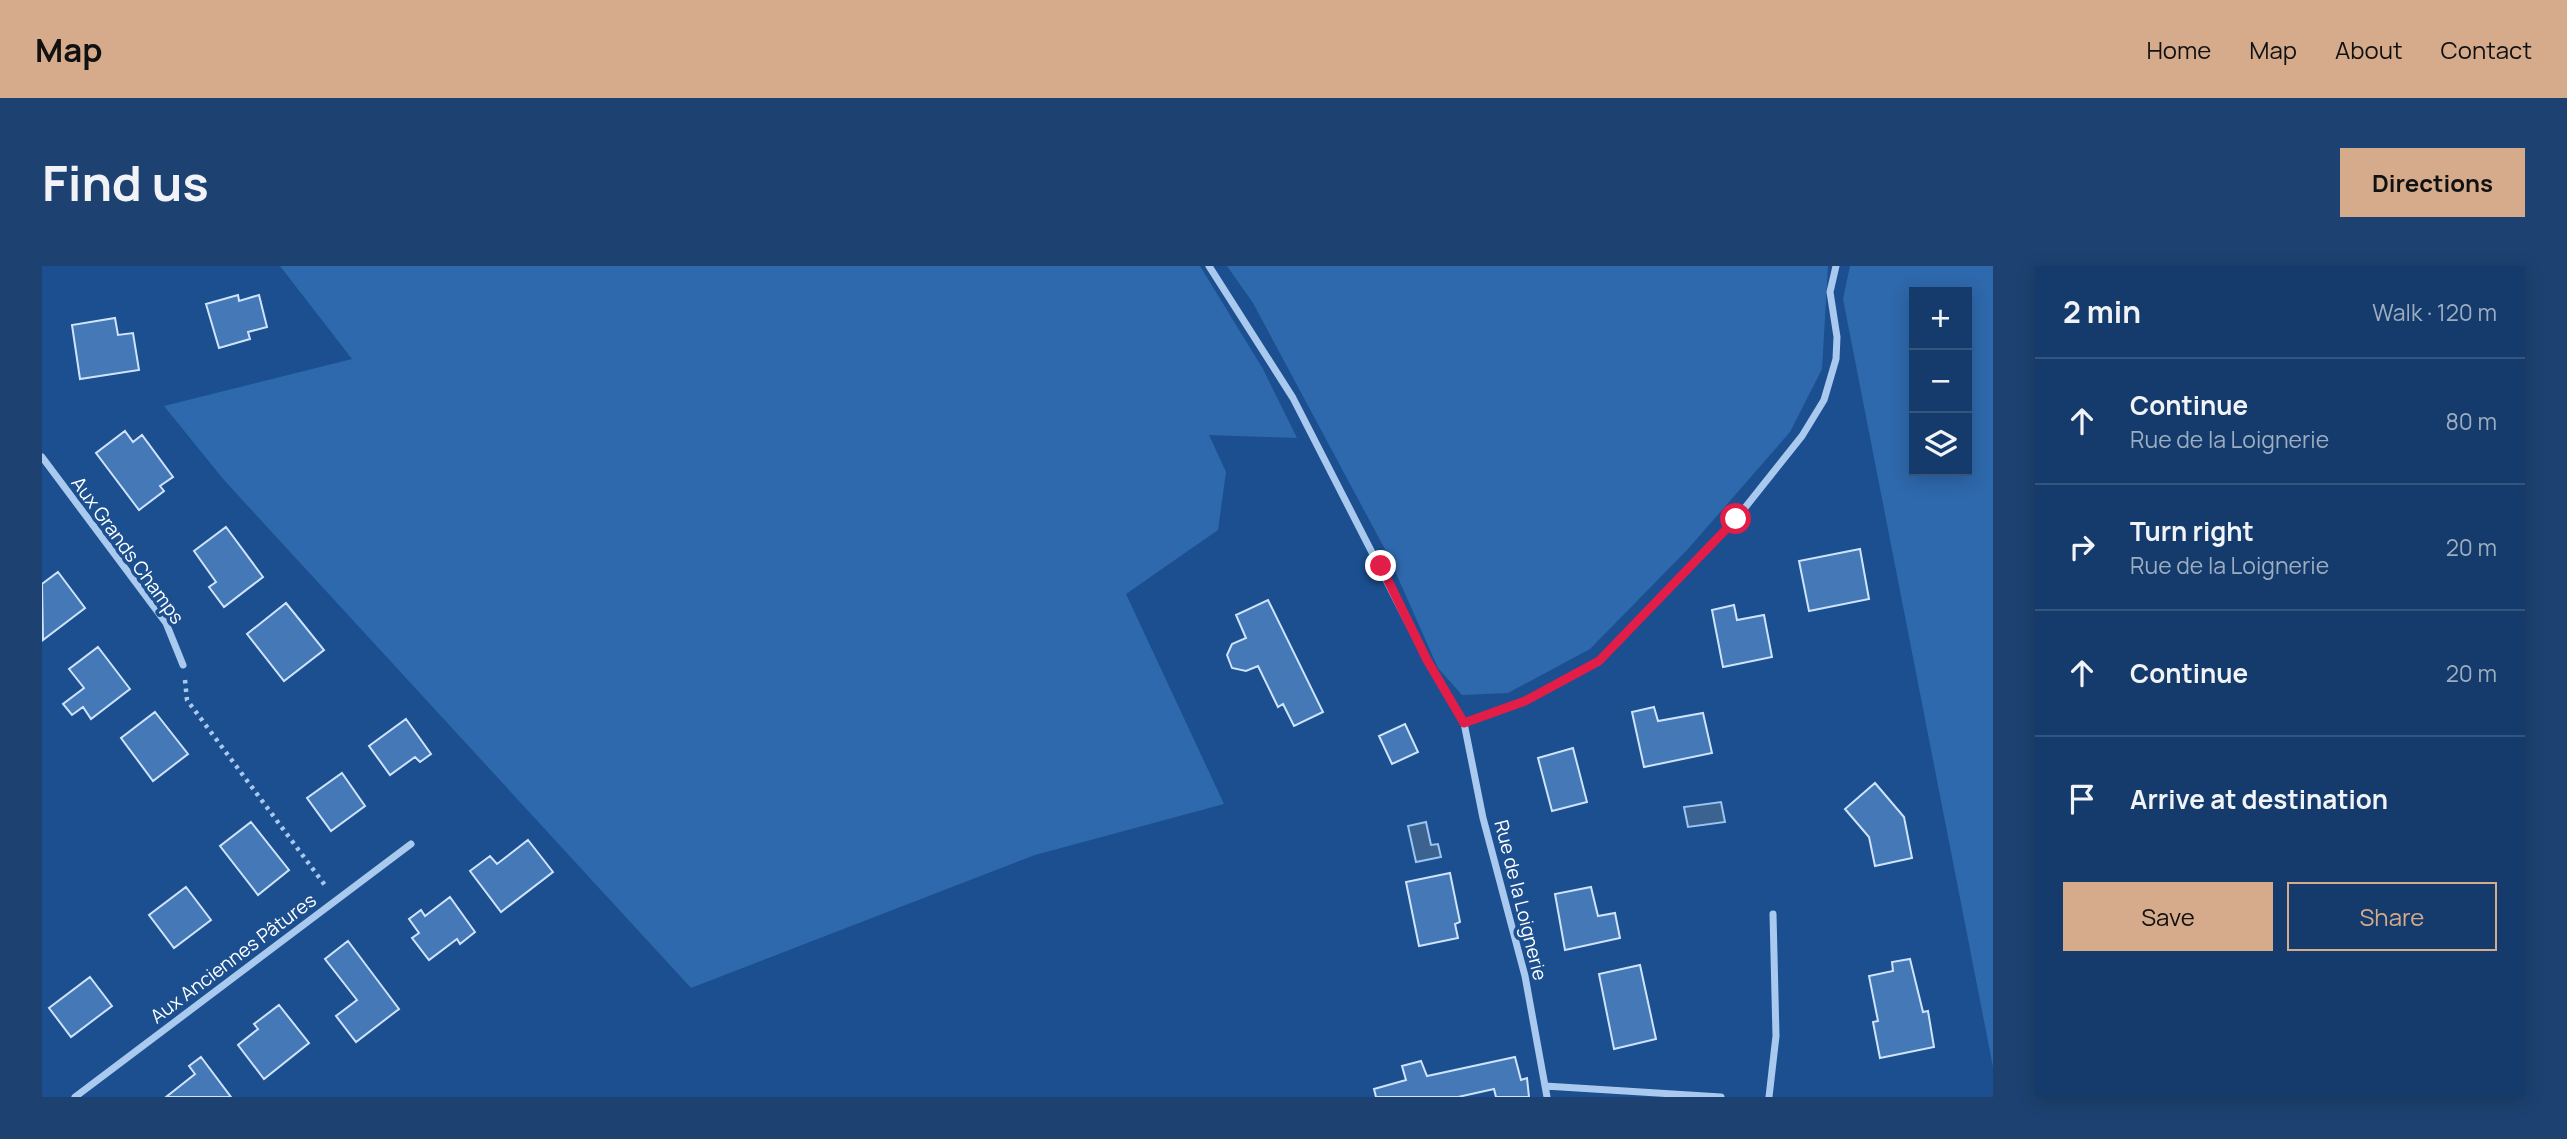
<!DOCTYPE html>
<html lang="en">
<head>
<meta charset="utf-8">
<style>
  :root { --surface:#143b6b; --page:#1d4271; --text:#f1f3f6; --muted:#9dadc1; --line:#33557e; --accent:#d6ab8b }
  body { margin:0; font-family:Manrope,sans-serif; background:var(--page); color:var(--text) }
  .controls { position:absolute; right:21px; top:21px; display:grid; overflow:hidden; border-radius:0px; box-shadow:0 4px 18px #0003 }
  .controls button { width:63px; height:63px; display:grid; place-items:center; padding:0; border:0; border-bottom:2px solid var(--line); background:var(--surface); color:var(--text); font:35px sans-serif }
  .stop { position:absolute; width:21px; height:21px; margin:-16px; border:5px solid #e11d48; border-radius:50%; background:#fff }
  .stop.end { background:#e11d48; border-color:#fff; box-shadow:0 2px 7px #0008 }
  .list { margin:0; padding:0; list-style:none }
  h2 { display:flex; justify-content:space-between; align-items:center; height:91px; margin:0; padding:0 28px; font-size:30px }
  h2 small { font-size:23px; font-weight:400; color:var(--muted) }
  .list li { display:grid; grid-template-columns:46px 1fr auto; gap:21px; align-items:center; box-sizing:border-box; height:126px; padding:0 28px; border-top:2px solid var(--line) }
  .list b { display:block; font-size:26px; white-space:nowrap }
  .list p { margin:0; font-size:23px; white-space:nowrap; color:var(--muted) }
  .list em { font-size:23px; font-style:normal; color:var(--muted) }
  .actions { display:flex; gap:14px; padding:21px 28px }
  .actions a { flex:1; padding:16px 0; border:2px solid var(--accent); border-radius:0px; text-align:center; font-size:24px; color:var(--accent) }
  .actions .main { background:var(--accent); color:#111 }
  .icon { flex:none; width:38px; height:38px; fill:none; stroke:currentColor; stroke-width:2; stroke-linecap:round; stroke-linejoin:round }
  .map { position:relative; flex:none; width:1951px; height:831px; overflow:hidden; border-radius:0px }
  header { display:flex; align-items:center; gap:42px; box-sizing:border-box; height:98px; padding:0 35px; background:var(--accent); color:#111 }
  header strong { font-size:33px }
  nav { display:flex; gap:38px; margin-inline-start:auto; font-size:24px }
  .intro { display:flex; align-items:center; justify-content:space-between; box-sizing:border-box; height:168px; padding:0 42px }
  h1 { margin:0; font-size:49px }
  .button { padding:18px 32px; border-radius:0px; background:var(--accent); color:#111; font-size:24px; font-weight:700 }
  main { display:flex; gap:42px; padding:0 42px }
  aside { flex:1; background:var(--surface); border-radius:0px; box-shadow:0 4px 18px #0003 }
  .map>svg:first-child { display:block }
  .green { fill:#2e69ad; fill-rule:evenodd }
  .water { fill:#3c6290; stroke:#9cc4f0; stroke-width:2 }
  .building { fill:#4478b7; stroke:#cfe3fa; stroke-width:2 }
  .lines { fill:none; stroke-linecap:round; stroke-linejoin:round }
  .path { stroke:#a9c9ee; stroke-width:4.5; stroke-dasharray:3.5 5; stroke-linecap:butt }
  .street { stroke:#a9c9ee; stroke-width:7 }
  .route { stroke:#e11d48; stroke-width:9 }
  .labels { text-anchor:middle; stroke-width:7; stroke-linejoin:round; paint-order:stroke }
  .street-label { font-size:19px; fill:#fff; stroke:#1b4f8f }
</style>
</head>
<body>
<header>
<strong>Map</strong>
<nav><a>Home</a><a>Map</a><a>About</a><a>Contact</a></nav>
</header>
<div class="intro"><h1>Find us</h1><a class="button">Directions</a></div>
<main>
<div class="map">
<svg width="1951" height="831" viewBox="0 0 1951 831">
  <rect width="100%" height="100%" fill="#1b4f8f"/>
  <path class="green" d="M 238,0 L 1158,0 L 1221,103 L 1255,172 L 1167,169 L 1184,206 L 1176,264 L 1084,328 L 1182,538 L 993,589 L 649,722 L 182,214 L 122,140 L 310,93 Z
    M 1185,0 L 1786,0 L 1780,103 L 1748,166 L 1646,283 L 1548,383 L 1466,427 L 1420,429 L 1396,402 L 1345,287 L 1211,37 Z
    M 1808,0 L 1951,0 L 1951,801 L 1801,33 ZM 1872,26 L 1925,26 L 1925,205 L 1872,205 Z"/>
  <path class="water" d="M 1679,536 L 1683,556 L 1646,561 L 1642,541 Z
    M 1384,556 L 1389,579 L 1396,578 L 1399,591 L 1374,596 L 1366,560 Z"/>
  <path class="building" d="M 196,29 L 197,35 L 217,29 L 225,61 L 206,66 L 208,73 L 177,82 L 164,38 Z
    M 73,52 L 76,69 L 91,67 L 97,104 L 38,113 L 30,59 Z
    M 83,165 L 91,176 L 100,169 L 131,211 L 118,220 L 122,225 L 97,244 L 54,187 Z
    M 184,261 L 221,311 L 182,341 L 167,321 L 174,316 L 152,285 Z
    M 1818,283 L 1827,333 L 1767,345 L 1757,295 Z
    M 16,306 L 43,342 L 1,374 L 0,318 Z
    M 1226,334 L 1281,446 L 1252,460 L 1241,438 L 1236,441 L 1216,400 L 1204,405 L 1190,402 L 1185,389 L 1190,378 L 1204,372 L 1194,349 Z
    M 244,337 L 282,384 L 242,415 L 205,368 Z
    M 1692,339 L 1695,354 L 1722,349 L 1730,391 L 1681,401 L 1670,344 Z
    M 56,381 L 88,423 L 49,453 L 41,441 L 30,449 L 21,438 L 42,422 L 27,403 Z
    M 1612,441 L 1616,455 L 1661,447 L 1670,487 L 1602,501 L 1590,446 Z
    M 113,446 L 146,488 L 111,515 L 79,472 Z
    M 364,453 L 389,488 L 378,496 L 373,491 L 348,509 L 327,480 Z
    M 1363,458 L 1376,486 L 1350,498 L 1337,470 Z
    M 1531,482 L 1545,536 L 1510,545 L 1496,492 Z
    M 300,507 L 323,540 L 289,565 L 265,532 Z
    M 1833,517 L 1862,551 L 1870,592 L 1833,600 L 1827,571 L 1803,543 Z
    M 209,556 L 247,604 L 216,629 L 178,580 Z
    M 486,574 L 511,606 L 459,646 L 428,605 L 448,590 L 455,598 Z
    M 1408,607 L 1418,656 L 1413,658 L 1416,672 L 1377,680 L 1364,616 Z
    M 144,621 L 169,654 L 132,682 L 107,649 Z
    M 1549,621 L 1556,650 L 1573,647 L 1578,672 L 1523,684 L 1513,628 Z
    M 408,631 L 433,666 L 418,678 L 415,673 L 387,694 L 370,672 L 377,667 L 367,653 L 379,644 L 383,650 Z
    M 306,675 L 357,743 L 314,776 L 294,750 L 315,734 L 283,693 Z
    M 1868,693 L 1881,746 L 1886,745 L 1892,781 L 1838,792 L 1831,756 L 1836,755 L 1827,710 L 1851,705 L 1850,696 Z
    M 1598,699 L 1614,773 L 1572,783 L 1557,708 Z
    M 48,711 L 70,740 L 29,771 L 7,742 Z
    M 237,739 L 267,777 L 222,813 L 196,779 L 216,763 L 212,758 Z
    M 159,791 L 189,831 L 124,831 L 153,808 L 147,800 Z
    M 1473,791 L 1479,814 L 1485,812 L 1487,831 L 1454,831 L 1452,823 L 1416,831 L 1334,831 L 1332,823 L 1364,814 L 1360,800 L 1379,795 L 1385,810 Z"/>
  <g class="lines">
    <path class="path" d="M 143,414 L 145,434 L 285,622"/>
    <path class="street" d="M 1167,0 L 1251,132 L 1385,394 L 1422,457 L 1441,552 L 1483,710 L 1505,831
      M 0,191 L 124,357 L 141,399
      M 1422,457 L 1483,435 L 1557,395 L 1694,253 L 1760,170 L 1782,134 L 1794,93 L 1795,71 L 1788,26 L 1794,0
      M 1503,820 L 1679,831
      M 33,831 L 369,578
      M 1727,831 L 1734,770 L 1731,648"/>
  </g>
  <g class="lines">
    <path class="route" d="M 1339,300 L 1385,394 L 1422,457 L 1483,435 L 1557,395 L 1694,253"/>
  </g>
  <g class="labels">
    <g class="street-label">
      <text transform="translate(86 284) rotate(54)" y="7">Aux Grands Champs</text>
      <text transform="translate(1479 634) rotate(76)" y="7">Rue de la Loignerie</text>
      <text transform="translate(191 692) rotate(-37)" y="7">Aux Anciennes Pâtures</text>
    </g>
  </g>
</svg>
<div class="controls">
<button>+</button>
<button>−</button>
<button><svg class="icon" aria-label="layers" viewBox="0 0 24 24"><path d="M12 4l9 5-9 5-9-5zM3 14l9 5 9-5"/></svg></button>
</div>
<div class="stop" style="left:1694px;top:253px"></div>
<div class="stop end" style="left:1339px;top:300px"></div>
</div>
<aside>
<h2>2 min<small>Walk · 120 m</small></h2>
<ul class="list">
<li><svg class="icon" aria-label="ahead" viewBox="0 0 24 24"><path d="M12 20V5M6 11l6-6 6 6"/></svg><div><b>Continue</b><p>Rue de la Loignerie</p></div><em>80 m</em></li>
<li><svg class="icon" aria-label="right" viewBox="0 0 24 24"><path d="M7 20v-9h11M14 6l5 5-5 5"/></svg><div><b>Turn right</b><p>Rue de la Loignerie</p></div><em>20 m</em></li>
<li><svg class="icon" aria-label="ahead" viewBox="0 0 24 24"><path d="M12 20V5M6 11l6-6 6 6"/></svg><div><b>Continue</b></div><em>20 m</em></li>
<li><svg class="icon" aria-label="arrive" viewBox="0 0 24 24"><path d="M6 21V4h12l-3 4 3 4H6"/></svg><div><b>Arrive at destination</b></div></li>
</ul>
<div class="actions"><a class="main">Save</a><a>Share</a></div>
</aside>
</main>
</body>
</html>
